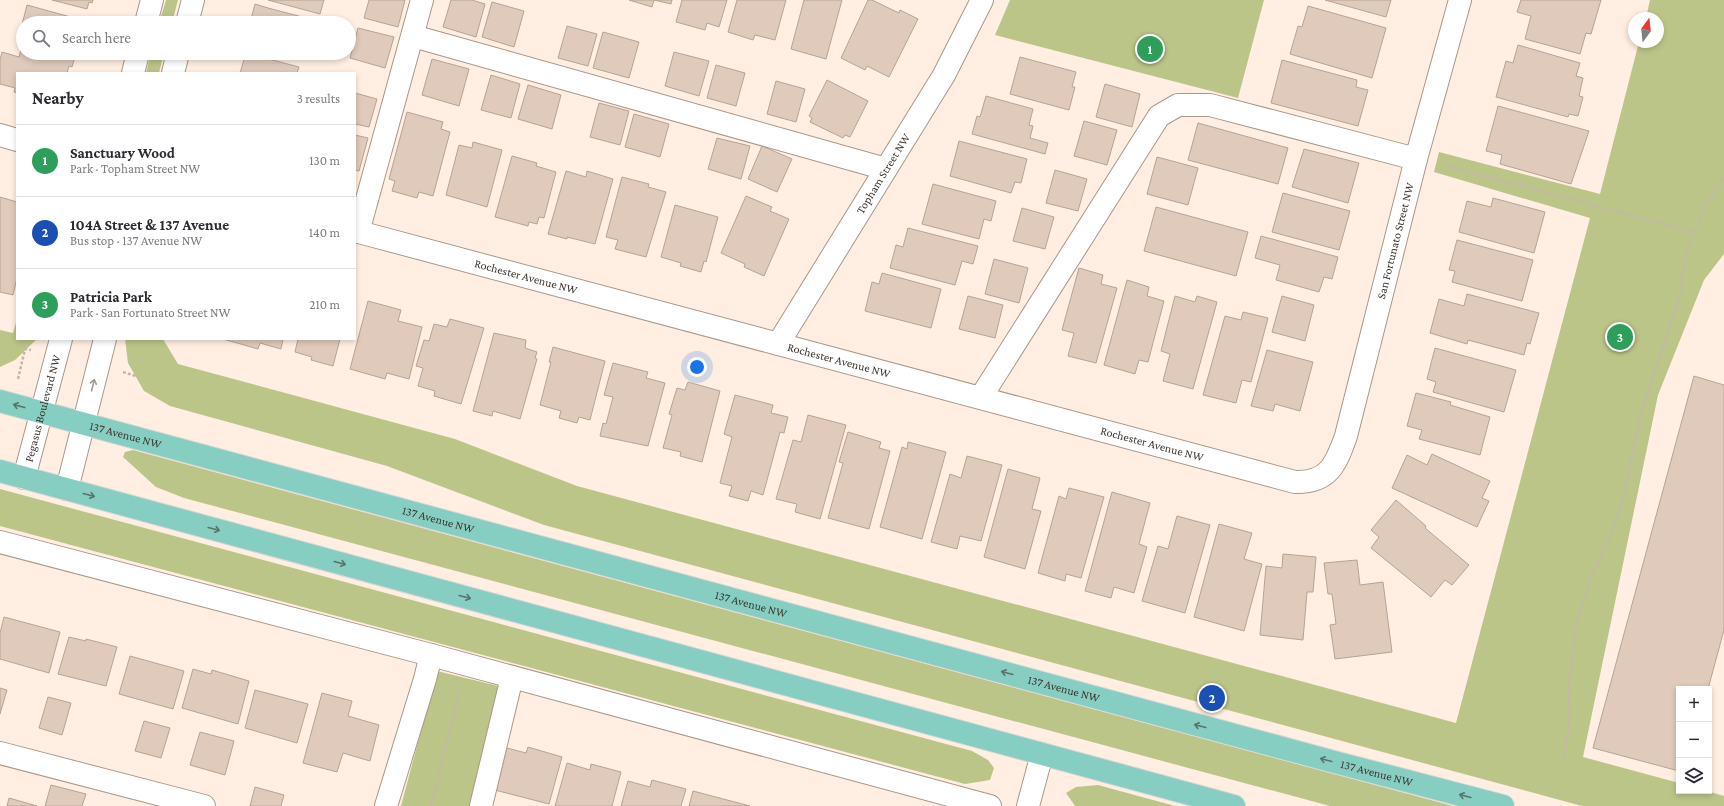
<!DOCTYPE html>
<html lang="en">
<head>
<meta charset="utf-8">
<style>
  :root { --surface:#fff; --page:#f2f2f3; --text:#2b2b33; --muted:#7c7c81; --line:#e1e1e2; --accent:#2563eb }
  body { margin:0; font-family:"Crimson Pro",serif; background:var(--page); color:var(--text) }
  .controls { position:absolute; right:12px; bottom:12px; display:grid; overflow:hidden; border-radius:0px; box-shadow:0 2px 6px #0003 }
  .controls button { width:36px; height:36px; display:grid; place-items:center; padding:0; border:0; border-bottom:1px solid var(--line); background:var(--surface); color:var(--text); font:20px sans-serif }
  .compass { position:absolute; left:1628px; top:12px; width:36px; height:36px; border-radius:50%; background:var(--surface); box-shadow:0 2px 6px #0003; rotate:15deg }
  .you { position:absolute; left:697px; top:367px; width:14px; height:14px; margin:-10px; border:3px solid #fff; border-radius:50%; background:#1a73e8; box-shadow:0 0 0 6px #1a73e833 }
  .badge { display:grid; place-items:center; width:26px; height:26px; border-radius:50%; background:var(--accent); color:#fff; font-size:13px; font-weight:700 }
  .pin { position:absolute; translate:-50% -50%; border:2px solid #fff; box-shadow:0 1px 4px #0006 }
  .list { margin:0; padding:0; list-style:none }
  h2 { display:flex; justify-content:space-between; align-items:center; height:52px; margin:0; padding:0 16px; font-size:17px }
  h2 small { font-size:13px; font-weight:400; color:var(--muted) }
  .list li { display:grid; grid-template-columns:26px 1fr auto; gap:12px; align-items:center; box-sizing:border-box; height:72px; padding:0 16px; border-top:1px solid var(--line) }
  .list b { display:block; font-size:15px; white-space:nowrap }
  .list p { margin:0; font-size:13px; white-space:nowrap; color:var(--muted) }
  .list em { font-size:13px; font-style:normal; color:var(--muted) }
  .icon { flex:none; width:22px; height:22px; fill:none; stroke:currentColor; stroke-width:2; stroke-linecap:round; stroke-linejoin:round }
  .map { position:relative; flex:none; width:1724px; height:806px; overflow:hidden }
  .search { position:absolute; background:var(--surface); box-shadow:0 2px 6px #0003; left:16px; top:16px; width:340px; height:44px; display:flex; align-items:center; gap:10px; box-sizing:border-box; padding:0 14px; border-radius:22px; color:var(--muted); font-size:15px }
  .panel { position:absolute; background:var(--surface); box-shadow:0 2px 6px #0003; left:16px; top:72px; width:340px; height:268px; border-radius:0px }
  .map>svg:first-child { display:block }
  .green { fill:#bcc588 }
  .building { fill:#dfcabb; stroke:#b7a393 }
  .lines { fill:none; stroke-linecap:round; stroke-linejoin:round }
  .minor-casing { stroke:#ab9788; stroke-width:24 }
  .major-casing { stroke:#d8d7d5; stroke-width:24 }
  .path { stroke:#c4b6ab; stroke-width:2.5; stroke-dasharray:3 2; stroke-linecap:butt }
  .minor { stroke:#fff; stroke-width:22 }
  .major { stroke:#86cec2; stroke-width:22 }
  .oneway { stroke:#9e9a97 }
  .oneway2 { stroke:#5b736a }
  .labels { text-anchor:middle; stroke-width:4; stroke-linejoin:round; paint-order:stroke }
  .street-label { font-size:12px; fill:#3e362f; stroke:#fefefe }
</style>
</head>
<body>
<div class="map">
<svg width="1724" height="806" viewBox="0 0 1724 806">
  <rect width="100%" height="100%" fill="#ffeee1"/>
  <path class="green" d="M 166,0 L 178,0 L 172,23 L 159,23 Z
    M 1010,0 L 1264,0 L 1238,98 L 995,35 Z
    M 1650,0 L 1724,0 L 1724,254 L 1704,280 L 1658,395 L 1583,757 L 1679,783 L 1679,791 L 1707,791 L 1724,796 L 1724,806 L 1582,806 L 544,525 L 387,466 L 170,406 L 144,391 L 128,363 L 125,339 L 163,339 L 178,364 L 455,439 L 577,486 L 1456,723 L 1590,218 L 1434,172 L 1439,152 L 1600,194 L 1639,42 L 1658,42 L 1658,18 L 1646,18 Z
    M 151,53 L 164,53 L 159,73 L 146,73 Z
    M 17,319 L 17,339 L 37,339 L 15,360 L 0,367 L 0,330 L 13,333 Z
    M 133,450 L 1453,806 L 1330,806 L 184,498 L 156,487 L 123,457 L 125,452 Z
    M 0,489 L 972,751 L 988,760 L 994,768 L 990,780 L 965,784 L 0,526 Z
    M 437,671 L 498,686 L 471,806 L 401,806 Z
    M 1098,785 L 1175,806 L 1075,806 L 1066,793 L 1076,787 Z"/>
  <path class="building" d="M 52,0 L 93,0 L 92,3 L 89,2 L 87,9 Z
    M 268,0 L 324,0 L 320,14 Z
    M 369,0 L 405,0 L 398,27 L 364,18 Z
    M 451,0 L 472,0 L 485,4 L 476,37 L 443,27 Z
    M 629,0 L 654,0 L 652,7 Z
    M 654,0 L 672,0 L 671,4 Z
    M 682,0 L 727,0 L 719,27 L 707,23 L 705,30 L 676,22 Z
    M 737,0 L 786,0 L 775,40 L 755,35 L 753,40 L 728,32 Z
    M 804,0 L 842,0 L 826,59 L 791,49 Z
    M 868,0 L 872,0 L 899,13 L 900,10 L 918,19 L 889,77 L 867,66 L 865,70 L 841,58 Z
    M 1325,0 L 1391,0 L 1386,17 Z
    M 1521,0 L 1601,0 L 1591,34 L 1586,33 L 1580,54 L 1525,39 L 1531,16 L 1517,12 Z
    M 492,2 L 524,11 L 514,47 L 482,37 Z
    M 255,4 L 268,8 L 310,19 L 309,23 L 250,23 Z
    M 27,5 L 78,19 L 77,23 L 79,23 L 23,23 L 23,37 L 19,36 Z
    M 1308,6 L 1386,28 L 1372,78 L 1290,54 L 1298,26 L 1302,27 Z
    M 567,26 L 597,34 L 588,66 L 558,58 Z
    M 358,28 L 394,37 L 385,68 L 350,58 Z
    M 603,32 L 639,42 L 629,78 L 593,68 Z
    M 23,42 L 23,53 L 76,53 L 72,67 L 69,66 L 67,73 L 17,73 L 17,93 L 14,92 L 15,88 L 0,84 L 0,60 L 2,52 L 19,57 Z
    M 1518,45 L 1580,63 L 1576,76 L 1583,78 L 1579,96 L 1583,97 L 1578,116 L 1569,114 L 1568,117 L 1496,97 L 1506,61 L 1513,63 Z
    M 674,52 L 709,61 L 699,96 L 665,86 Z
    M 246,53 L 299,67 L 297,73 L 240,73 Z
    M 279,53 L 301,53 L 300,56 L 297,56 L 296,58 Z
    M 1020,57 L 1076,72 L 1072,87 L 1075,87 L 1069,110 L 1010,94 Z
    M 432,59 L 469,69 L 459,106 L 422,95 Z
    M 1282,60 L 1357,80 L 1356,87 L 1368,90 L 1358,126 L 1271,103 Z
    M 716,65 L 745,73 L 736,106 L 707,98 Z
    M 491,75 L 520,84 L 511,118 L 481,110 Z
    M 827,80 L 868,101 L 850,137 L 845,135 L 843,138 L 810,122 L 812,118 L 809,116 Z
    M 776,81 L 805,89 L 796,122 L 767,114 Z
    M 1105,84 L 1140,94 L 1132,127 L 1096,117 Z
    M 528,85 L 561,95 L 552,129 L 518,119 Z
    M 355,93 L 377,99 L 369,127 L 355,124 Z
    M 986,96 L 1033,109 L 1029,125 L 1033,126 L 1030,138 L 1048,143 L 1045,154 L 972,134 L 977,116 L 980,117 Z
    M 599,103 L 629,111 L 620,145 L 590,137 Z
    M 1498,106 L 1589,131 L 1571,184 L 1500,164 L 1502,155 L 1486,151 Z
    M 407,112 L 443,122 L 441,129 L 450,132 L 433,196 L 419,192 L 417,198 L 392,191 L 395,181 L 389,179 Z
    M 634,114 L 669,124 L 660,157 L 625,147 Z
    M 1084,121 L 1117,130 L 1107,165 L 1074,156 Z
    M 1198,123 L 1288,148 L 1278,184 L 1188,160 Z
    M 355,135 L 368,138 L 359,171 L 355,170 Z
    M 717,138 L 750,146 L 741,179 L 708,169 Z
    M 959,141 L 1027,159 L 1021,183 L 1015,182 L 1011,193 L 950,176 Z
    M 473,142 L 502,150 L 487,207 L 446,195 L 459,145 L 472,148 Z
    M 762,146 L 792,159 L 777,192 L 748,179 Z
    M 1304,149 L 1359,163 L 1348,203 L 1292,187 Z
    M 512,156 L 537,163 L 536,166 L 556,172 L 544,218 L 539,217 L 537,224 L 529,222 L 528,226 L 495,217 Z
    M 1157,157 L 1198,168 L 1188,205 L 1147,194 Z
    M 1055,170 L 1087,179 L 1078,211 L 1046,203 Z
    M 566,171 L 586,177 L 587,171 L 613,179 L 595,244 L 567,237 L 567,239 L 548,234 Z
    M 622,177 L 649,184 L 648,187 L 666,192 L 646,257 L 615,249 L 618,240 L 606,237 Z
    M 933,184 L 996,201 L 991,221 L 984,219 L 979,239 L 922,224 Z
    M 1283,193 L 1350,211 L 1339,250 L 1272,232 Z
    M 746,196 L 772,207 L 770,211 L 789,219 L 764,276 L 744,267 L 745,264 L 721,253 Z
    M 0,197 L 17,202 L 17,278 L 13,295 L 0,292 Z
    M 1493,198 L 1545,212 L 1534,253 L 1459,232 L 1467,201 L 1491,207 Z
    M 675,205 L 718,217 L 706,262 L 704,261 L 701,272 L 680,266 L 681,263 L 661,257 Z
    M 1156,207 L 1248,232 L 1236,276 L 1144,251 Z
    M 1022,208 L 1054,217 L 1045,249 L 1013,241 Z
    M 908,228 L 978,246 L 973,264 L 962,261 L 955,285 L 890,268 L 896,245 L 903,247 Z
    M 1261,236 L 1338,257 L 1332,279 L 1324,277 L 1319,292 L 1276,280 L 1280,265 L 1255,258 Z
    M 1457,240 L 1533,260 L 1522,301 L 1452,282 L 1455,271 L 1449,270 Z
    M 994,259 L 1028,268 L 1019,303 L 985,294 Z
    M 1079,268 L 1103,275 L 1101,284 L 1117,288 L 1096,363 L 1068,356 L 1074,333 L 1062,330 Z
    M 882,273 L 941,289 L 931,328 L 865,311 L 872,282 L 879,284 Z
    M 1127,280 L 1149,287 L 1147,296 L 1164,301 L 1148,362 L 1139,360 L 1135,374 L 1104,365 Z
    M 1467,294 L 1539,313 L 1530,344 L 1527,343 L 1524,355 L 1468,340 L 1467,344 L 1430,333 L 1439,299 L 1464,306 Z
    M 968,296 L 1003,305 L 995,338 L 959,329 Z
    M 1175,296 L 1195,302 L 1197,296 L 1217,302 L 1193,389 L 1163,381 L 1170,354 L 1161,351 Z
    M 1282,296 L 1314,305 L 1305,341 L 1272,332 Z
    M 368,301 L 401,310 L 398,321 L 422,327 L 409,379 L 387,373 L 385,379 L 350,369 Z
    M 1243,312 L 1268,318 L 1251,382 L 1242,380 L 1236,403 L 1203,395 L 1225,316 L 1241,320 Z
    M 450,319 L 484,328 L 461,404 L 434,396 L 435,391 L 418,386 L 423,368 L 416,366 L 424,340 L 429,341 L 434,324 L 447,327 Z
    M 494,333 L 526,340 L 525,348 L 537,352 L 535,358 L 537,359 L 520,419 L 493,411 L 492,416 L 473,411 Z
    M 223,339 L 283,339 L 281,349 L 260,343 L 258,349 Z
    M 298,339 L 340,339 L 333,366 L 311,360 L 312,357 L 295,352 Z
    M 553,347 L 605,361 L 590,420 L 579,417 L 577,423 L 559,418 L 561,411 L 540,405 L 551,362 L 549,362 Z
    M 1435,348 L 1516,370 L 1504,412 L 1433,392 L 1436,382 L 1427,379 Z
    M 1267,350 L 1313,362 L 1300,411 L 1275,404 L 1273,411 L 1251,406 Z
    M 613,363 L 648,372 L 646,378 L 665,383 L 648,446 L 600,436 L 603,423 L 606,424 L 613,397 L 604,395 Z
    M 1694,376 L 1724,385 L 1724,630 L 1708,689 L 1679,689 L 1679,771 L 1593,748 Z
    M 688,382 L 720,391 L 702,462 L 680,456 L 681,452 L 663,448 L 672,415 L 669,414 L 677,388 L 685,390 Z
    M 1416,393 L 1451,402 L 1450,405 L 1490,417 L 1480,455 L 1419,439 L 1422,430 L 1407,426 Z
    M 735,395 L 773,405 L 771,413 L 788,417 L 784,433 L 780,432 L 763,495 L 751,491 L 748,501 L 729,496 L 732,486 L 720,483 L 732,437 L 724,434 Z
    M 808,415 L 846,425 L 820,519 L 795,512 L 797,504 L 776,499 L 793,440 L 801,442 Z
    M 848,432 L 881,442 L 879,448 L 890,451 L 869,529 L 828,518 L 843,463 L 839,462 Z
    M 908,442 L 946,452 L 922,539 L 880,527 L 902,447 L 907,449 Z
    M 1432,454 L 1490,481 L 1482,498 L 1489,501 L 1477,527 L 1392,488 L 1407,455 L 1427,465 Z
    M 967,456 L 1002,465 L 981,541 L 960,536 L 957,549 L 931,542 L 950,474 L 961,478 Z
    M 1008,469 L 1040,478 L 1032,509 L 1041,511 L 1025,569 L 984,557 Z
    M 1069,488 L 1104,497 L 1081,578 L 1066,574 L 1065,581 L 1038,573 L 1059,496 L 1066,499 Z
    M 1112,492 L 1150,503 L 1139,544 L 1147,547 L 1134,593 L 1114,587 L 1111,598 L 1085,591 Z
    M 1396,500 L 1426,526 L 1425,528 L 1469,565 L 1452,585 L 1445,580 L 1431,597 L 1371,548 L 1379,537 L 1371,530 Z
    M 1177,516 L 1210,525 L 1185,613 L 1142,601 L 1158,546 L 1168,549 Z
    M 1219,524 L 1252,533 L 1244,559 L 1262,564 L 1244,631 L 1194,617 Z
    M 1283,554 L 1316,557 L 1313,592 L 1307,592 L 1303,640 L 1260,635 L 1266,566 L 1282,568 Z
    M 1357,560 L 1360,585 L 1383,582 L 1392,652 L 1335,659 L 1330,625 L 1336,624 L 1332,594 L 1328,594 L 1324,563 Z
    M 4,617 L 60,632 L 49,673 L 0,659 L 0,633 Z
    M 69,637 L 86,641 L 86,639 L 117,647 L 106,686 L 58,674 Z
    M 130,656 L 184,671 L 173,709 L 119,694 Z
    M 193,669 L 211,674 L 212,670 L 249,681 L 238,724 L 182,708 Z
    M 0,688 L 7,690 L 0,714 Z
    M 255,690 L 308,704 L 297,743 L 245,728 Z
    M 322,693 L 352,701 L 348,716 L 379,725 L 370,761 L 343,753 L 337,772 L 303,763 Z
    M 48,697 L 71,703 L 62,735 L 39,728 Z
    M 144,721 L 170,728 L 161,758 L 135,751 Z
    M 200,732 L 234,741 L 225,775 L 190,765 Z
    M 503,747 L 526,753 L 528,747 L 562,757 L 549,804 L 491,789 Z
    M 567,763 L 590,770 L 591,764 L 621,772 L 612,806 L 555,806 Z
    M 652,780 L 686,789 L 681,806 L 621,806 L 628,781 L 650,787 Z
    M 51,785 L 86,794 L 82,806 L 45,806 Z
    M 255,787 L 284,795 L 281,806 L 250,806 Z
    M 693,791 L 750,806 L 689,806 Z
    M 9,798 L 37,806 L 7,806 Z"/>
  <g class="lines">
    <defs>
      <g id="minor">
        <path d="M 146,23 L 152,0"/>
        <path d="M 187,23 L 193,0"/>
        <path d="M 413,36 L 886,169"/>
        <path d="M 133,73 L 138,53"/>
        <path d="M 173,73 L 178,53"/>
        <path d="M 0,135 L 17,140"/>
        <path id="s1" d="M 355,231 L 1295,482 C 1329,483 1336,464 1346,436 L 1416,159 L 1460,0"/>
        <path d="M 358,232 L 422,0"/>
        <path id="s2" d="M 778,344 L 944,75 L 982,0"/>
        <path d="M 981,397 L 1159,116 L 1178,105 L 1210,105 L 1416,159"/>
        <path id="s3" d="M 24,478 L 61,339"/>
        <path d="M 67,489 L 105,339"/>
        <path d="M 0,542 L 431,655 L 990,806"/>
        <path d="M 0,753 L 204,806"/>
        <path d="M 386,806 L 425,679 L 431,655"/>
        <path d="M 481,806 L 512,677"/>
        <path d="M 1028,806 L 1042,754"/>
      </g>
      <g id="major">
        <path id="s4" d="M 0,401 L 1342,764 L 1503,806"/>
        <path d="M 0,471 L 1234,806"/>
      </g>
    </defs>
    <use href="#minor" class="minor-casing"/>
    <use href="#major" class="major-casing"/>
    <path class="path" d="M 1447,166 L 1694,232
      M 123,372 L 136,376
      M 18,379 L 25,349 L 31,350
      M 1564,758 L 1569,728 L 1569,684 L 1577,622 L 1590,579 L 1607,544 L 1624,495 L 1641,413 L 1679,298 L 1686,255 L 1704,207 L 1724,178
      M 431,806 L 460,690"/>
    <use href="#minor" class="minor"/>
    <use href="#major" class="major"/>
  </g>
  <defs><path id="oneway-shaft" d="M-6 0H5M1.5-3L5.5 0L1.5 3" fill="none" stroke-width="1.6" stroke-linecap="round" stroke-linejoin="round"/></defs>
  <use class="oneway" href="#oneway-shaft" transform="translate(93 385) rotate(-76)"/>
  <g class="oneway2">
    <use href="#oneway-shaft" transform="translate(19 406) rotate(-165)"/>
    <use href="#oneway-shaft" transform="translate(89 495) rotate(15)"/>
    <use href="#oneway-shaft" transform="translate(214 529) rotate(15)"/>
    <use href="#oneway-shaft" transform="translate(340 563) rotate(15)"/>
    <use href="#oneway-shaft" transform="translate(465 597) rotate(15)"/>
    <use href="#oneway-shaft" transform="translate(1007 673) rotate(-165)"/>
    <use href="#oneway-shaft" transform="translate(1200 726) rotate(-165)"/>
    <use href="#oneway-shaft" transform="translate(1326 760) rotate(-165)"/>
    <use href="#oneway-shaft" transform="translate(1465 796) rotate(-165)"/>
  </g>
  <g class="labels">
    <g class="street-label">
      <text dy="4" stroke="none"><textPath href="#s2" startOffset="200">Topham Street NW</textPath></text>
      <text dy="4" stroke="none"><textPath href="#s1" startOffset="1250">San Fortunato Street NW</textPath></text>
      <text dy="4" stroke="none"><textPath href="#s1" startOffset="177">Rochester Avenue NW</textPath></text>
      <text dy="4" stroke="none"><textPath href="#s1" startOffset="501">Rochester Avenue NW</textPath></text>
      <text dy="4" stroke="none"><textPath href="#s3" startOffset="72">Pegasus Boulevard NW</textPath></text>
      <text dy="4" stroke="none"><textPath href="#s4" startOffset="130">137 Avenue NW</textPath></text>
      <text dy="4" stroke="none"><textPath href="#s1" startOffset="825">Rochester Avenue NW</textPath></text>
      <text dy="4" stroke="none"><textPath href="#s4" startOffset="454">137 Avenue NW</textPath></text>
      <text dy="4" stroke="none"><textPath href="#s4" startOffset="778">137 Avenue NW</textPath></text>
      <text dy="4" stroke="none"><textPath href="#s4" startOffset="1102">137 Avenue NW</textPath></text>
      <text dy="4" stroke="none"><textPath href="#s4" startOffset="1426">137 Avenue NW</textPath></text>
    </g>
  </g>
</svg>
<div class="controls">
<button>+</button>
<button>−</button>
<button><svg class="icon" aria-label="layers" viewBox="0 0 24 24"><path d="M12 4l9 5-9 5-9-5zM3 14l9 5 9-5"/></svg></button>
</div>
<svg class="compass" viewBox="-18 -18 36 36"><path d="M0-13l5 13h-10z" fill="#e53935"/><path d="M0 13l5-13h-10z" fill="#7c7c81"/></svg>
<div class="you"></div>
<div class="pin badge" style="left:1150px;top:49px;background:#2e9e5b">1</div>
<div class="pin badge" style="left:1212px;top:698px;background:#1a4fb4">2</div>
<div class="pin badge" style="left:1620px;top:337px;background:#2e9e5b">3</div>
<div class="search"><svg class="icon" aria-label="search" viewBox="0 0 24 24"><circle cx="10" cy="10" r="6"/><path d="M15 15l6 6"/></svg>Search here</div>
<section class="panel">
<h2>Nearby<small>3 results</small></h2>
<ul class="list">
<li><span class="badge" style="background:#2e9e5b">1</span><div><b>Sanctuary Wood</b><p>Park · Topham Street NW</p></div><em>130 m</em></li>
<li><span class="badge" style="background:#1a4fb4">2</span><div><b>104A Street &amp; 137 Avenue</b><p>Bus stop · 137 Avenue NW</p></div><em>140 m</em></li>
<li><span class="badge" style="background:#2e9e5b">3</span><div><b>Patricia Park</b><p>Park · San Fortunato Street NW</p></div><em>210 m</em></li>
</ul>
</section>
</div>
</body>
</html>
